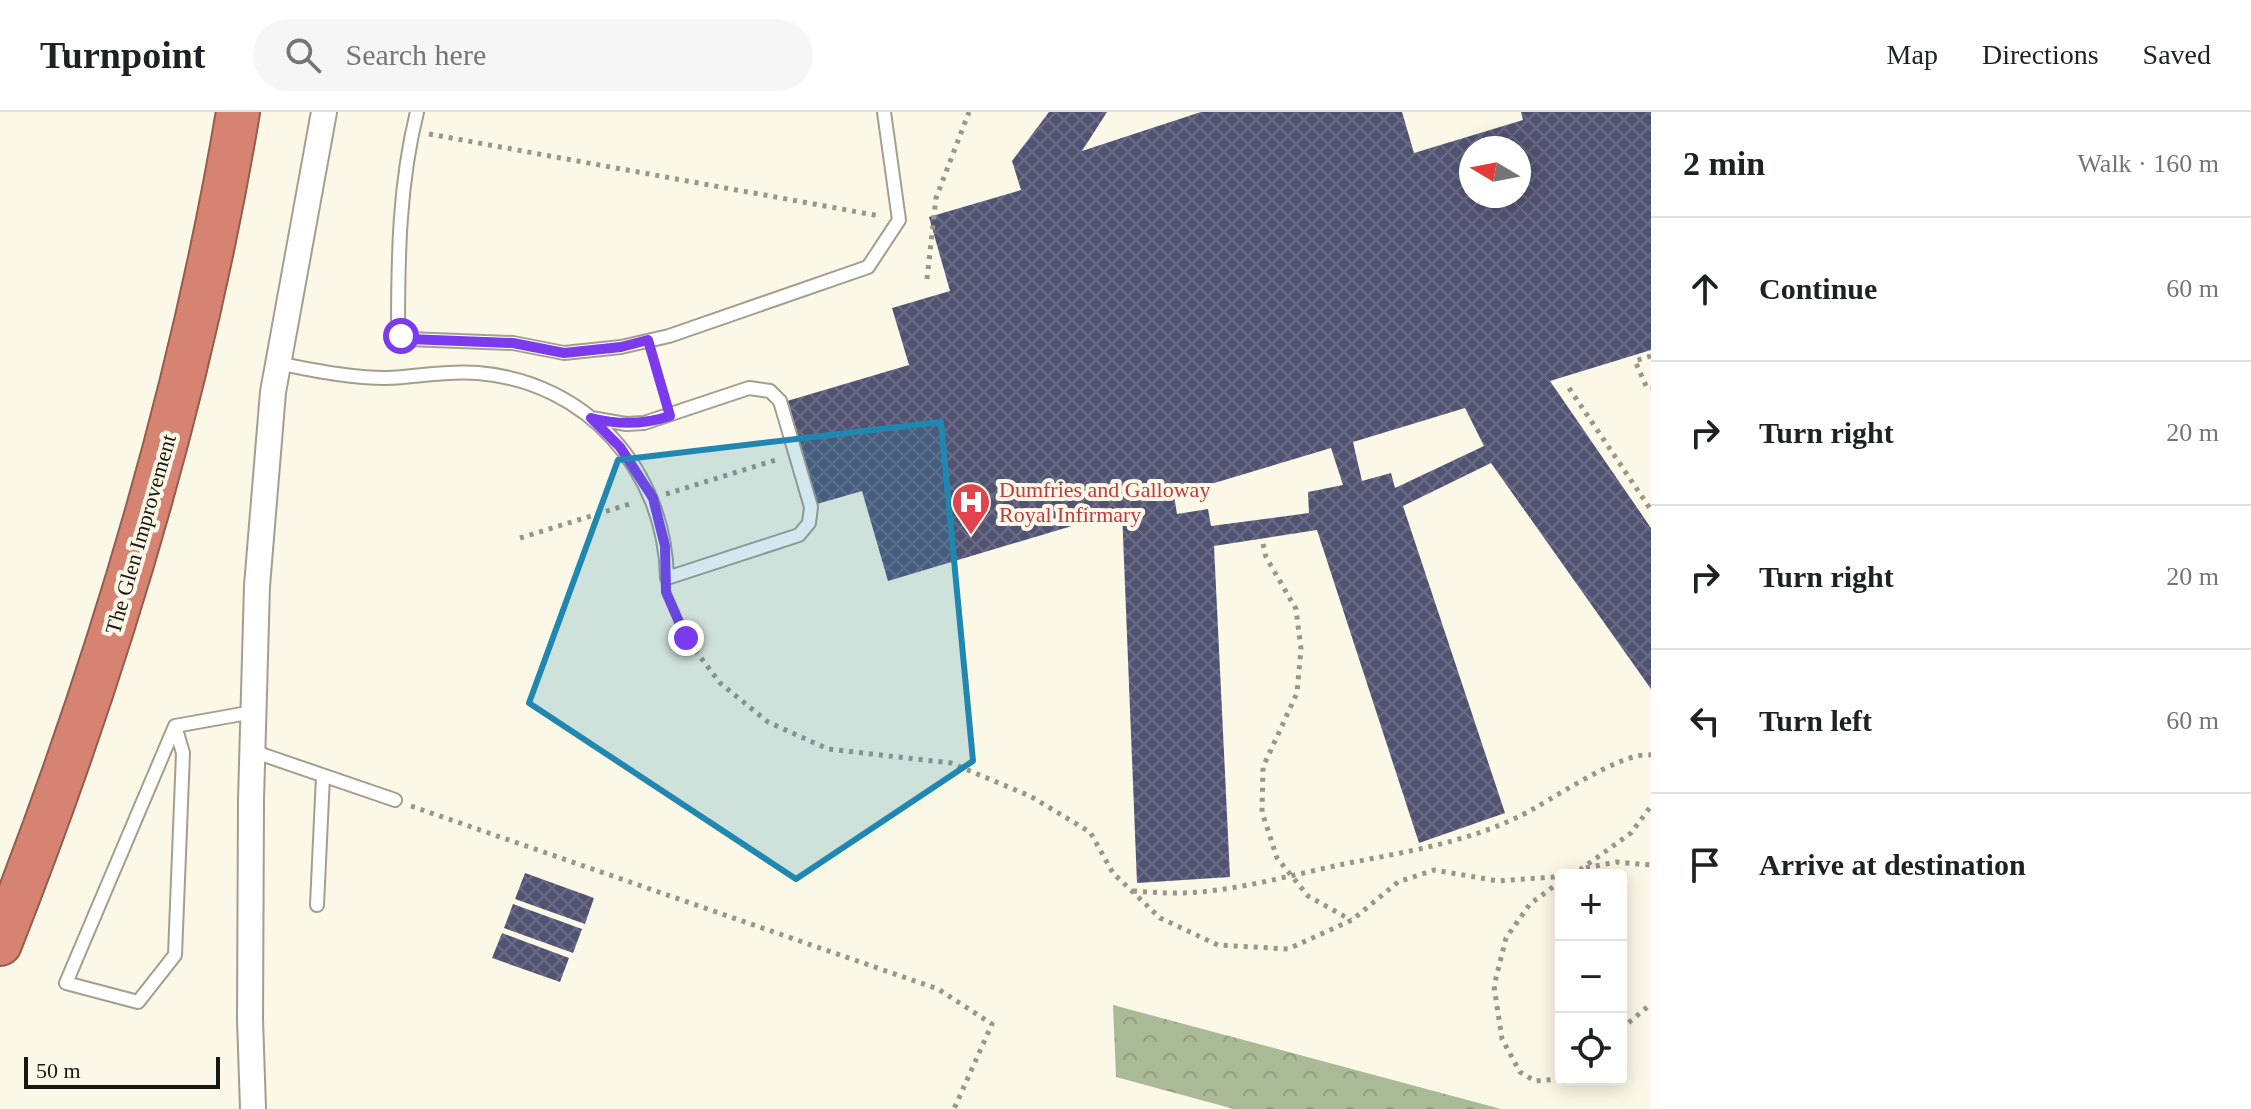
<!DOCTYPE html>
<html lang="en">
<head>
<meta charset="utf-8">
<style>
  :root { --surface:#fff; --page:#f6f6f6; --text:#202124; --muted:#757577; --line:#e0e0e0 }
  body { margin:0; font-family:Georgia,serif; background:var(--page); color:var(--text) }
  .controls { position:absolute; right:24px; bottom:24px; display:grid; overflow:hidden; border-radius:8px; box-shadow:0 4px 20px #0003 }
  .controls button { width:72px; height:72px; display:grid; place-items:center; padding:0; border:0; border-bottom:2px solid var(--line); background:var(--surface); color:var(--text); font:40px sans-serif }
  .compass { position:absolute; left:1459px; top:24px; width:72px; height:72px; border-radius:50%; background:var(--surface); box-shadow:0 4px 20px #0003; rotate:280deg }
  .scale { position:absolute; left:24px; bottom:20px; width:196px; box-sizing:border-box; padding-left:8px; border:4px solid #191711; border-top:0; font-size:22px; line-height:28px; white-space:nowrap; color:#191711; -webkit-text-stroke:6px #fcf8e7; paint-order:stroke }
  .stop { position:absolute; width:24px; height:24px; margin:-18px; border:6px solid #7c3aed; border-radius:50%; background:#fff }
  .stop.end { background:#7c3aed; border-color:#fff; box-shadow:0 2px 8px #0008 }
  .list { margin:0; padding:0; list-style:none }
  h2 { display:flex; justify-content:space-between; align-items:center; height:104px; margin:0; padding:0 32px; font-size:34px }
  h2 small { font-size:26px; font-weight:400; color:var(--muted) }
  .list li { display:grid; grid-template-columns:52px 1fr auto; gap:24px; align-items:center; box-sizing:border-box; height:144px; padding:0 32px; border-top:2px solid var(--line) }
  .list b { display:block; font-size:30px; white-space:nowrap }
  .list em { font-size:26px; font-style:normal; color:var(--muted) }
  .icon { flex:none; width:44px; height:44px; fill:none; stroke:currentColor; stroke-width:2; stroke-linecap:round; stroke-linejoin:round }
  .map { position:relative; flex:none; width:1651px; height:997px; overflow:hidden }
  header { display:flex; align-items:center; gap:48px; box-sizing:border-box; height:112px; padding:0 40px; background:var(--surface); border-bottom:2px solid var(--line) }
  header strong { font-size:38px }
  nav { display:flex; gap:44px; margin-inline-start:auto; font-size:28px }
  .search { width:560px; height:72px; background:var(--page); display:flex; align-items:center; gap:20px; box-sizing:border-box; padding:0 28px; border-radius:44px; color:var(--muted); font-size:30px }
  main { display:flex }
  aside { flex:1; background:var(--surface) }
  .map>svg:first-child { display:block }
  .forest { fill:url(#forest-crowns) }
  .building { fill:url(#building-cross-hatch); fill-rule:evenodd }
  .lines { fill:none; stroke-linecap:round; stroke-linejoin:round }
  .lane-casing { stroke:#a39f90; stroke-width:16 }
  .street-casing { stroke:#a39f90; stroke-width:28 }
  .highway-casing { stroke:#945d50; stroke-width:46 }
  .path { stroke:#99968a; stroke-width:5; stroke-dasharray:4 6; stroke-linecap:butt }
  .lane { stroke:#fff; stroke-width:12 }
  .street { stroke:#fff; stroke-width:24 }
  .highway { stroke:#d68372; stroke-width:42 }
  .route { stroke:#7c3aed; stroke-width:10 }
  .marked { fill:#2087b0; fill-opacity:0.2; stroke:#2087b0; stroke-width:6; stroke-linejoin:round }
  .labels { text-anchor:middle; stroke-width:8; stroke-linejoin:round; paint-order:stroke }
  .health-label { font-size:22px; fill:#be3a42; stroke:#fcf8e7; text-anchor:start }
  .street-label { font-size:22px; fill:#191711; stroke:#fcf8e7 }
</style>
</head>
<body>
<header>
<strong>Turnpoint</strong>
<div class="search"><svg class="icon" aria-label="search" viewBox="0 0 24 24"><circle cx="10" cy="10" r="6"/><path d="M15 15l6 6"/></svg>Search here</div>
<nav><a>Map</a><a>Directions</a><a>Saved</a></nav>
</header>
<main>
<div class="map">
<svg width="1651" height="997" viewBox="0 0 1651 997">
  <defs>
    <pattern id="forest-crowns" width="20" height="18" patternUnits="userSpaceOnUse" patternTransform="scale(2)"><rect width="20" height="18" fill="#aab996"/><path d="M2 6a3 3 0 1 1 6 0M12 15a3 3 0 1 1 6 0" fill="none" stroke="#929e80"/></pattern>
    <pattern id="building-cross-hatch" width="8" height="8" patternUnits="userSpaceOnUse" patternTransform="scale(2)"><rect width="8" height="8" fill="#515373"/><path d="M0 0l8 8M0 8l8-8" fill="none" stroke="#6b6c84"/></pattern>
  </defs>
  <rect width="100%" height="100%" fill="#fcf8e7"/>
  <path class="forest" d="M 1113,893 L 1501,997 L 1234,997 L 1116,965 Z"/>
  <path class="building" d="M 1049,0 L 1107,0 L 1082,39 L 1201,0 L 1402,0 L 1414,41 L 1523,8 L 1521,0 L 1651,0 L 1651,238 L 1550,269 L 1651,416 L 1651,577 L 1491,351 L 1403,394 L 1505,701 L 1419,731 L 1317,418 L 1214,434 L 1230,765 L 1137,771 L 1122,399 L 888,469 L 862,379 L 817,392 L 787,289 L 909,253 L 892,196 L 950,179 L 929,105 L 1021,78 L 1012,49 ZM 1471,36 L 1519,36 L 1519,84 L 1471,84 ZM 1465,296 L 1484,334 L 1395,376 L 1391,361 L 1362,369 L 1353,330 ZM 1331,336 L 1343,373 L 1308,380 L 1309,401 L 1211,414 L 1208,397 L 1177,402 L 1174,383 Z
    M 525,761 L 594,786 L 585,812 L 515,787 Z
    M 513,792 L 582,817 L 573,841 L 504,816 Z
    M 502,821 L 569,846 L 560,870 L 492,846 Z"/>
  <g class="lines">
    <defs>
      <path id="lane" d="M 417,0 C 399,72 398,145 398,219 L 401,224 L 408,227 L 513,231 L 564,241 L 621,235 L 669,224 L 868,155 L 899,108 L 884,0
        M 277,251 C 313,258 349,266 386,266 C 417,265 447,258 478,261 C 587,270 665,358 667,466 L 799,423 L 809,411 L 811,395 L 780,289 L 770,279 L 749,276 L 644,311 L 626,312 L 591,306
        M 175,614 L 183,641 L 175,843 L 138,890 L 66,871 L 175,614 L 253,600
        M 252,639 L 395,688
        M 317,793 L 323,664"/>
      <path id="street" d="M 253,997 L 250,907 L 251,688 L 257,474 L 273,280 L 324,0"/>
      <path id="highway" d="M 0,832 C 106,563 190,286 238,0"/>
    </defs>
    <use href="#lane" class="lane-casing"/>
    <use href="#street" class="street-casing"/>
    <use href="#highway" class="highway-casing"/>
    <path class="path" d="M 429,22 L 880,104
      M 927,167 L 936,86 L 969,0
      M 653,244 L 665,288
      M 1651,244 L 1635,249 L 1647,276 L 1651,276
      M 1569,276 L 1651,398
      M 666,382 L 779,347
      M 520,426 L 633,391
      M 1263,432 L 1266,445 L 1296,497 L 1301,537 L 1297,581 L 1263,655 L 1262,700 L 1277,746 L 1308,784 L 1351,808
      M 668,485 L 686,526 L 720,571 L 768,610 L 828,637 L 951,651 L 1030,684 L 1090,720 L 1113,761 L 1160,806 L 1218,833 L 1288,837 L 1352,808 L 1398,770 L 1434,758 L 1498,769 L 1553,765 L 1581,757 L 1631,721 L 1651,694
      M 411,694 L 938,877 L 992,912 L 954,997
      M 1586,756 L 1616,750 L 1651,753
      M 1561,769 L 1530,792 L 1506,826 L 1494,874 L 1502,927 L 1520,960 L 1535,969 L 1561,967
      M 1133,779 C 1147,780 1161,781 1176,781 C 1230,781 1290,763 1344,752 C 1404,740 1465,731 1520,704 C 1549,690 1621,639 1651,643
      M 1621,917 L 1651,892"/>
    <use href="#lane" class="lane"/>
    <use href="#street" class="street"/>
    <use href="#highway" class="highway"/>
  </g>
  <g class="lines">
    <path class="route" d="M 401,224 L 408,227 L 513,231 L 564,241 L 621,235 L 648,228 L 670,304 C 643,313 618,313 591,306 L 620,335 L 653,386 L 665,434 L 666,480 L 686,526"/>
  </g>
  <path class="marked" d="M 941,310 L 973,649 L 796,767 L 529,591 L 618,348 Z"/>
  <defs>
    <symbol id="hospital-pin" viewBox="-11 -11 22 30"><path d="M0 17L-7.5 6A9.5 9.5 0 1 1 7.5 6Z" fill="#e0444e" stroke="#fcf8e7"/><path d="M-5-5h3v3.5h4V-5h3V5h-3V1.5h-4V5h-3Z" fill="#fff"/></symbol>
  </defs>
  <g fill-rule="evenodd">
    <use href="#hospital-pin" x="949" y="368" width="44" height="60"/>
  </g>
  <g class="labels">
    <g class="health-label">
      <text x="999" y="385">Dumfries and Galloway<tspan x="999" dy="25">Royal Infirmary</tspan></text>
    </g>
    <g class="street-label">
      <text transform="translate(140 422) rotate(-74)" y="8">The Glen Improvement</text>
    </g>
  </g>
</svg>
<div class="controls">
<button>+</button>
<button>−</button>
<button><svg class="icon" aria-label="locate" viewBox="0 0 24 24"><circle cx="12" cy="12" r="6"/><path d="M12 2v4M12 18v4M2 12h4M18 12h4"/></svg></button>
</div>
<svg class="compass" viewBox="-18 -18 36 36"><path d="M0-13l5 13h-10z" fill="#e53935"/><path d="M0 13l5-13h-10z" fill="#757577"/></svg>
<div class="scale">50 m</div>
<div class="stop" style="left:401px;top:224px"></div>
<div class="stop end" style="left:686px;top:526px"></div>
</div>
<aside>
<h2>2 min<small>Walk · 160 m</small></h2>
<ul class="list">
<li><svg class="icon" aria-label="ahead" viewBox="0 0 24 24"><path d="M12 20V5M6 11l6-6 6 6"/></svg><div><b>Continue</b></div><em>60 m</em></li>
<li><svg class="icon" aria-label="right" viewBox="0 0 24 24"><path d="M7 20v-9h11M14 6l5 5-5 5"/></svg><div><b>Turn right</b></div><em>20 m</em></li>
<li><svg class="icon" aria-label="right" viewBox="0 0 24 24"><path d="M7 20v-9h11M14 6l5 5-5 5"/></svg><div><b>Turn right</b></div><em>20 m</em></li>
<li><svg class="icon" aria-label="left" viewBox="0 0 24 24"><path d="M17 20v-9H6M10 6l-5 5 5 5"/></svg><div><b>Turn left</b></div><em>60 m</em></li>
<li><svg class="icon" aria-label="arrive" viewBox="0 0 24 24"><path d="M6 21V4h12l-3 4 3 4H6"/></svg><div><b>Arrive at destination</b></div></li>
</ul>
</aside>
</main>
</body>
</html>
